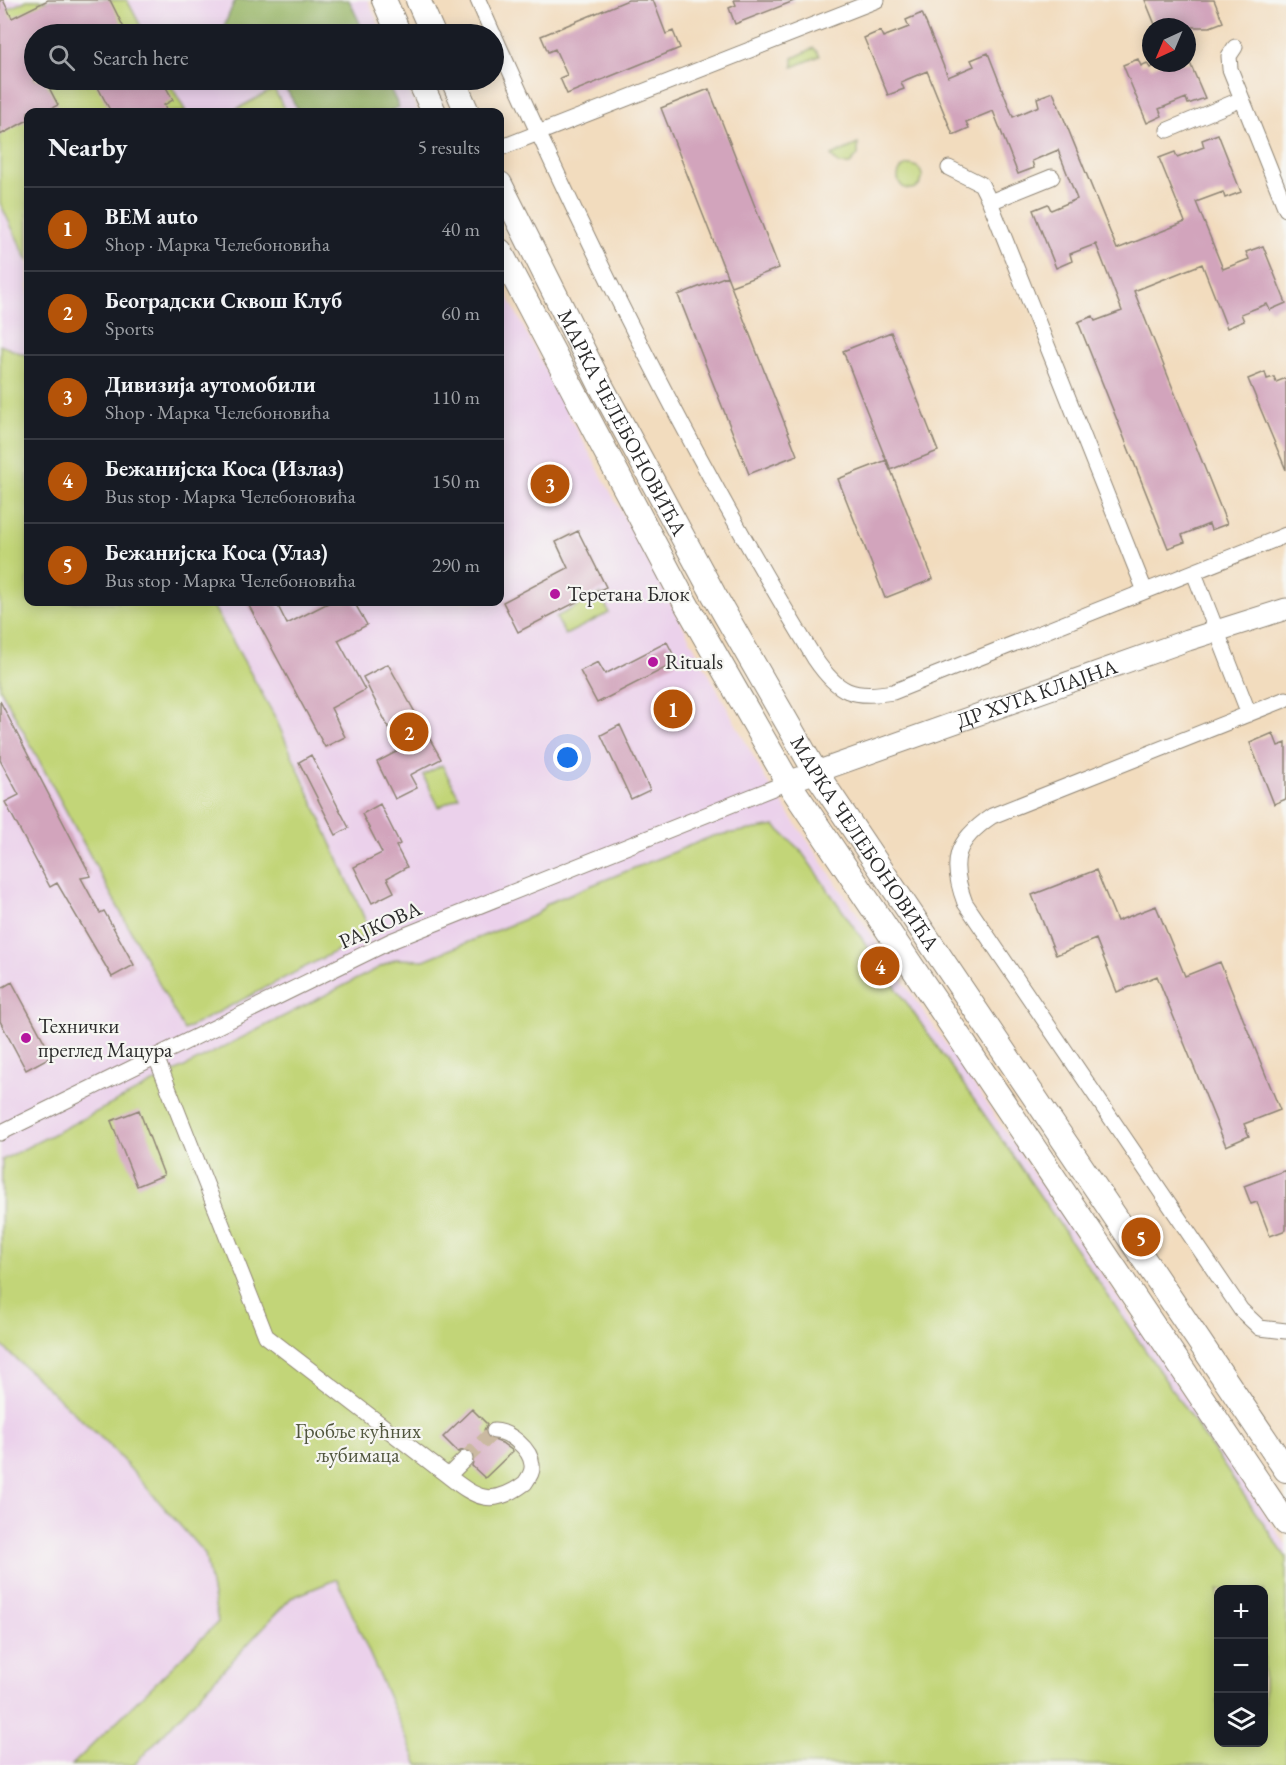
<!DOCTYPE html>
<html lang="en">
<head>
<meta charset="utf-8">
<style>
  :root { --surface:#171b24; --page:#242831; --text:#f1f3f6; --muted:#9ea1a6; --line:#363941; --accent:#b45309 }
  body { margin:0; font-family:"EB Garamond",serif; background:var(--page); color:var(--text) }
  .controls { position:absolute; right:18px; bottom:18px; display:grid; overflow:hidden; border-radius:12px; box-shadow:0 3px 15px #0003 }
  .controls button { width:54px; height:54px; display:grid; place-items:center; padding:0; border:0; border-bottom:2px solid var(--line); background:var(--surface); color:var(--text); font:30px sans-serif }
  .compass { position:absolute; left:1142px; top:18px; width:54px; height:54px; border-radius:50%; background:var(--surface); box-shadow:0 3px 15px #0003; rotate:224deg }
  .you { position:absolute; left:568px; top:758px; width:21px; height:21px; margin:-15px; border:4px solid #fff; border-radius:50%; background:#1a73e8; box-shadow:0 0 0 9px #1a73e833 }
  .badge { display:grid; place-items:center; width:39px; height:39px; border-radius:50%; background:var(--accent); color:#fff; font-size:20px; font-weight:700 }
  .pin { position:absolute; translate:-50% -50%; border:3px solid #fff; box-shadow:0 2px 6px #0006 }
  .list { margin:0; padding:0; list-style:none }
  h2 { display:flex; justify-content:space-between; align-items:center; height:78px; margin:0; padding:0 24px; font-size:26px }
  h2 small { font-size:20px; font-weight:400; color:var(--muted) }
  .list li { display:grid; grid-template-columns:39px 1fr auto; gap:18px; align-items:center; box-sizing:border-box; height:84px; padding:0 24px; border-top:2px solid var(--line) }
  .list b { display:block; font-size:22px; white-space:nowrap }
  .list p { margin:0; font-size:20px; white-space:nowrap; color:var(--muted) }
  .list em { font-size:20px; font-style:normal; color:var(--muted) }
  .icon { flex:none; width:33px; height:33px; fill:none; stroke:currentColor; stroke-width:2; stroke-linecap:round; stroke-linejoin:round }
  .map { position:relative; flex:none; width:1286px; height:1765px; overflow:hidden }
  .search { position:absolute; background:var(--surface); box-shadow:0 3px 15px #0003; left:24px; top:24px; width:480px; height:66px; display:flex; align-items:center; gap:15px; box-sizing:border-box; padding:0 21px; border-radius:33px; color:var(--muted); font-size:22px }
  .panel { position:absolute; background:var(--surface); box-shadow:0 3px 15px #0003; left:24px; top:108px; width:480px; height:498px; border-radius:12px }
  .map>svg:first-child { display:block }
  .built { fill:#ebd1eb; fill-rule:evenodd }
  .green { fill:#c2d578; stroke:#768052; stroke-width:1.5; fill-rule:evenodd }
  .forest { fill:#99b668; stroke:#62704a; stroke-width:1.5 }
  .building { fill:#d2a4bc }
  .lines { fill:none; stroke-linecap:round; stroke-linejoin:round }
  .minor-tunnel { stroke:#cab9a1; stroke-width:15; stroke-dasharray:15 8; stroke-linecap:butt }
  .minor-casing { stroke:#8e8474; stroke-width:17 }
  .secondary-casing { stroke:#8e8474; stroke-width:23 }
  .primary-casing { stroke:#8e8474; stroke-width:26 }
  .minor { stroke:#fff; stroke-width:15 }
  .secondary { stroke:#fff; stroke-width:21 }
  .primary { stroke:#fff; stroke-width:24 }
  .poi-dot { fill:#b5179e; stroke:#f6f6f2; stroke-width:2 }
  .labels { text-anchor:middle; stroke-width:4.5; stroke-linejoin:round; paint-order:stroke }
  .street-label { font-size:21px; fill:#2b2b2b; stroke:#f6f6f2 }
  .poi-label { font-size:21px; fill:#2b2b2b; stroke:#f6f6f2; text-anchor:start }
  .park-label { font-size:21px; fill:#51563e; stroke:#f6f6f2 }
</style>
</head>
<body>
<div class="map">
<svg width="1286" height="1765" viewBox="0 0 1286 1765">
  <rect width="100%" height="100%" fill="#f6f6f2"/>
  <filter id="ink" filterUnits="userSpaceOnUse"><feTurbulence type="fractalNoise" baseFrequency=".0167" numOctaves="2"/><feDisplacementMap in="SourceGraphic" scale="12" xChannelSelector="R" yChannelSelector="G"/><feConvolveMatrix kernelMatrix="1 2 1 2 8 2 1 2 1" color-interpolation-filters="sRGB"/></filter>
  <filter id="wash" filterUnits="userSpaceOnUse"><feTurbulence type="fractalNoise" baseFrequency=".008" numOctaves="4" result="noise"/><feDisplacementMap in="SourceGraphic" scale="24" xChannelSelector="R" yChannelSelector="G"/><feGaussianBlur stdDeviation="1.35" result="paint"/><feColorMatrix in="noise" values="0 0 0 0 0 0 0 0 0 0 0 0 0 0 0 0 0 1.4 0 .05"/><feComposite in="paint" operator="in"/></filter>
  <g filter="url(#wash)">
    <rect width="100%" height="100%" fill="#f2dcbe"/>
    <path class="built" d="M 0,0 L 368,0 L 383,34 L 34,34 L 34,80 L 404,80 L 418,112 L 28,112 L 28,602 L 500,602 L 500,281 L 562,402 L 765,778 L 1286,1545 L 1286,1765 L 0,1765 ZM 1218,1590 L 1264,1590 L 1264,1742 L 1218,1742 Z"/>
    <path class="green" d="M 27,0 L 127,0 L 145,34 L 34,34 L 34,80 L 168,80 L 186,112 L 28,112 L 28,261 L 0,203 L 0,13 Z
      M 814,48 L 820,56 L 793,67 L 793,58 Z
      M 274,89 L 286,112 L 231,112 Z
      M 858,144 L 858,155 L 850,164 L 839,164 L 831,156 Z
      M898 177a12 12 0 1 1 24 0a12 12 0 1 1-24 0Z
      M 0,345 L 28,356 L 28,602 L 211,602 L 275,717 L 371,933 L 184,1030 L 0,688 Z
      M 601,594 L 609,613 L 565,635 L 556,617 Z
      M 442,765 L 459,797 L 439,807 L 423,775 Z
      M 775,826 L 801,851 L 1009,1150 L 1286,1557 L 1286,1765 L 418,1765 L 337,1579 L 291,1598 L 134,1765 L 72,1765 L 218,1622 L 205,1554 L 112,1448 L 0,1344 L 2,1160 L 396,959 L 424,960 L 537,914 L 548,903 L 713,836 ZM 1218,1590 L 1264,1590 L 1264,1742 L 1218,1742 Z"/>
    <path class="forest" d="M 235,0 L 349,0 L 365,34 L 226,34 L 222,31 Z
      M 275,80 L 386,80 L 399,107 L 389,112 L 299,112 L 288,92 Z"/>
    <g id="blocks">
      <path class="building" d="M 0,0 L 3,0 L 12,18 L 48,0 L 110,0 L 127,34 L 34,34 L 34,80 L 45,80 L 58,105 L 44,112 L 28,112 L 28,120 L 0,135 Z
        M 628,0 L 653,0 L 666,34 L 673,31 L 680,48 L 567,94 L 560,78 L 567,75 L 555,49 L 548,52 L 541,36 Z
        M 734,0 L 793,0 L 794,1 L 735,24 L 729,8 L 736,5 Z
        M 1145,0 L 1214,0 L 1223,22 L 1210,27 L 1156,27 Z
        M 922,13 L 948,77 L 974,66 L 971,60 L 988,53 L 1013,117 L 1039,106 L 1037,98 L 1053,92 L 1117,249 L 1185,222 L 1159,158 L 1175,152 L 1177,157 L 1204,147 L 1202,140 L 1218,134 L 1241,192 L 1225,198 L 1223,192 L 1196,202 L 1223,269 L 1249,259 L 1246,252 L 1263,246 L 1286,303 L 1270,310 L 1267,304 L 1241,314 L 1244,321 L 1227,328 L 1202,264 L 1134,291 L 1227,524 L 1211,530 L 1209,524 L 1182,535 L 1185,542 L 1168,548 L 1078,322 L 1093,316 L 1095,321 L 1122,311 L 1096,244 L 1070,254 L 1072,261 L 1056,268 L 1033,210 L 1048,204 L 1051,210 L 1077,199 L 1058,150 L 1032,161 L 1034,168 L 1018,174 L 993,111 L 966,122 L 969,128 L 953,135 L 927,71 L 901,82 L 904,89 L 888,95 L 864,38 L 880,31 L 883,37 L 909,27 L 906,20 Z
        M 1138,59 L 1141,66 L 1147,63 L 1150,68 L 1162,63 L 1190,63 L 1205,98 L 1188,104 L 1186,98 L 1159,109 L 1162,116 L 1147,123 L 1123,65 Z
        M 94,80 L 162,80 L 173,100 L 164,105 L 167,112 L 111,112 Z
        M 709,89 L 779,268 L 731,286 L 661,108 Z
        M 727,276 L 797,455 L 749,474 L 678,295 Z
        M 891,332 L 938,451 L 890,470 L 843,351 Z
        M 1265,372 L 1267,379 L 1274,377 L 1276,382 L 1286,378 L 1286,470 L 1248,379 Z
        M 887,460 L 933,579 L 885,598 L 838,479 Z
        M 578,531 L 606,587 L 518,632 L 503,602 L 568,568 L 556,542 Z
        M 247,602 L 276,602 L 287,624 L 330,602 L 354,602 L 367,625 L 338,640 L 365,690 L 331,708 L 345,737 L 325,747 Z
        M 667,642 L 677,662 L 597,703 L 580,671 L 598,662 L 605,674 Z
        M 388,664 L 441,759 L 410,775 L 417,788 L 395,799 L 377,762 L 400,750 L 363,677 Z
        M 675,697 L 685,714 L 671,722 L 661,705 Z
        M 0,701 L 91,876 L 81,878 L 100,913 L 104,911 L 134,965 L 112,977 L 57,883 L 50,887 L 5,802 L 19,795 L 0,760 Z
        M 620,725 L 650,790 L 631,799 L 601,735 Z
        M 1273,733 L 1278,746 L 1286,743 L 1286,799 L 1274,804 L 1250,743 Z
        M 311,755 L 349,828 L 336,835 L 299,762 Z
        M 380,804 L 400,844 L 396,846 L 407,867 L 387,878 L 394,892 L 372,903 L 354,867 L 382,853 L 362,814 Z
        M 1096,870 L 1117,921 L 1156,906 L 1185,976 L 1220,962 L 1280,1110 L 1244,1124 L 1249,1136 L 1226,1146 L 1157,976 L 1117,992 L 1096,939 L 1056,955 L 1032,895 Z
        M 12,982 L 52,1056 L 26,1070 L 0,1021 L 0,989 Z
        M 139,1110 L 164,1175 L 137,1186 L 111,1121 Z
        M 1286,1170 L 1286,1230 L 1270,1236 L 1257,1202 L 1251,1204 L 1244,1186 Z
        M 472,1409 L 487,1424 L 484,1430 L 488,1438 L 502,1443 L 513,1451 L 485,1478 L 472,1466 L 474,1457 L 471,1452 L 463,1450 L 458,1452 L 443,1437 Z"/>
    </g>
  </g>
  <g filter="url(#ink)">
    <use href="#blocks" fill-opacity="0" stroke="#8e8474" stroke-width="1.5"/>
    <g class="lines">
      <path class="minor-tunnel" d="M 465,1459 L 494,1431"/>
      <defs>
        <path id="minor" d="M 478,0 L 493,34
          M 494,35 C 589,249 693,459 815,659 C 838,693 853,699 893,692 L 1286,535
          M 1235,47 L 1229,56 L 1230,69 L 1286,209
          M 1168,130 L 1242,99
          M 500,148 L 877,0
          M 949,168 L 981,184 L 990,202
          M 1052,177 L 990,202 L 1145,591
          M 1194,573 L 1249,714
          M 1286,699 L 992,816 C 955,841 949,861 965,903 L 1241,1310 L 1260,1328 L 1286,1331
          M 156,1057 L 266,1336 L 448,1476
          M 0,1133 L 391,941 L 788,782
          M 465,1459 L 448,1476 C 476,1498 492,1508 525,1483 C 529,1477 533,1472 532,1465 C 531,1449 509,1431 494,1431"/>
        <g id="secondary">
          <path id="s1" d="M 788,782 L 1188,640 L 1286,609"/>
        </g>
        <g id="primary">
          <path d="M 384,0 L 399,34"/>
          <path d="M 418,0 L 433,34"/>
          <path d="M 419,80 L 434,112"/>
          <path d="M 453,80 L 467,112"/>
          <path id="s2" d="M 500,184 L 599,382 L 714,595 L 816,773 L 1286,1470"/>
          <path d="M 500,251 L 685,602 L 788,782 L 1286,1523"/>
        </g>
      </defs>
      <use href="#minor" class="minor-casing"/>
      <use href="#secondary" class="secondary-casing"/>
      <use href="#primary" class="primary-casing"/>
      <use href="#minor" class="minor"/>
      <use href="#secondary" class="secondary"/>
      <use href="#primary" class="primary"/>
    </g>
  </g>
  <g class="poi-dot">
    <circle cx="555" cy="594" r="6"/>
    <circle cx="653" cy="662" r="6"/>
    <circle cx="26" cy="1038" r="6"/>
  </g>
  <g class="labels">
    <g class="street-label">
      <text dy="7" stroke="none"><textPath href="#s2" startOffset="268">МАРКА ЧЕЛЕБОНОВИЋА</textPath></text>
      <text dy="7" stroke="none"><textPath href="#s1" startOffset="264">ДР ХУГА КЛАЈНА</textPath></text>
      <text dy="7" stroke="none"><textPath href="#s2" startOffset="754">МАРКА ЧЕЛЕБОНОВИЋА</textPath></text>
      <text transform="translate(380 925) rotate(-24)" y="7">РАЈКОВА</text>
    </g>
    <g class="poi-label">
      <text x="567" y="601">Теретана Блок</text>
      <text x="665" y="669">Rituals</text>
      <text x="38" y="1033">Технички<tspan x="38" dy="24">преглед Мацура</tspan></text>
    </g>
    <g class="park-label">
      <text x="358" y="1438">Гробље кућних<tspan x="358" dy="24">љубимаца</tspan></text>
    </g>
  </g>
</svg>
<div class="controls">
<button>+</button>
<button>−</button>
<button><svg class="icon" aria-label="layers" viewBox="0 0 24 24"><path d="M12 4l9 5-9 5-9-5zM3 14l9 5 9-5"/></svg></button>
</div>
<svg class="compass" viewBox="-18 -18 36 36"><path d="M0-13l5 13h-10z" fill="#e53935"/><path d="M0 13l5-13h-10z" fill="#9ea1a6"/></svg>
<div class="you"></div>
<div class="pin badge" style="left:673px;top:709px">1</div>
<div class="pin badge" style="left:409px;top:732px">2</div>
<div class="pin badge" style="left:550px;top:484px">3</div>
<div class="pin badge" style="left:880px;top:966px">4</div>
<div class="pin badge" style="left:1141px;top:1237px">5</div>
<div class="search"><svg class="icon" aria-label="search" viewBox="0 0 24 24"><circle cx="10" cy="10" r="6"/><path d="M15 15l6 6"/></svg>Search here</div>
<section class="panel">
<h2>Nearby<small>5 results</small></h2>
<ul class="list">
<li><span class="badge">1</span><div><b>BEM auto</b><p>Shop · Марка Челебоновића</p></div><em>40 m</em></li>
<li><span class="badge">2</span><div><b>Београдски Сквош Клуб</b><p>Sports</p></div><em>60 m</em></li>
<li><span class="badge">3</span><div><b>Дивизија аутомобили</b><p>Shop · Марка Челебоновића</p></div><em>110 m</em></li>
<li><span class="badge">4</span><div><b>Бежанијска Коса (Излаз)</b><p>Bus stop · Марка Челебоновића</p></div><em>150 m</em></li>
<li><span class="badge">5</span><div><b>Бежанијска Коса (Улаз)</b><p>Bus stop · Марка Челебоновића</p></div><em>290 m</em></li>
</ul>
</section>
</div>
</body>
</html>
